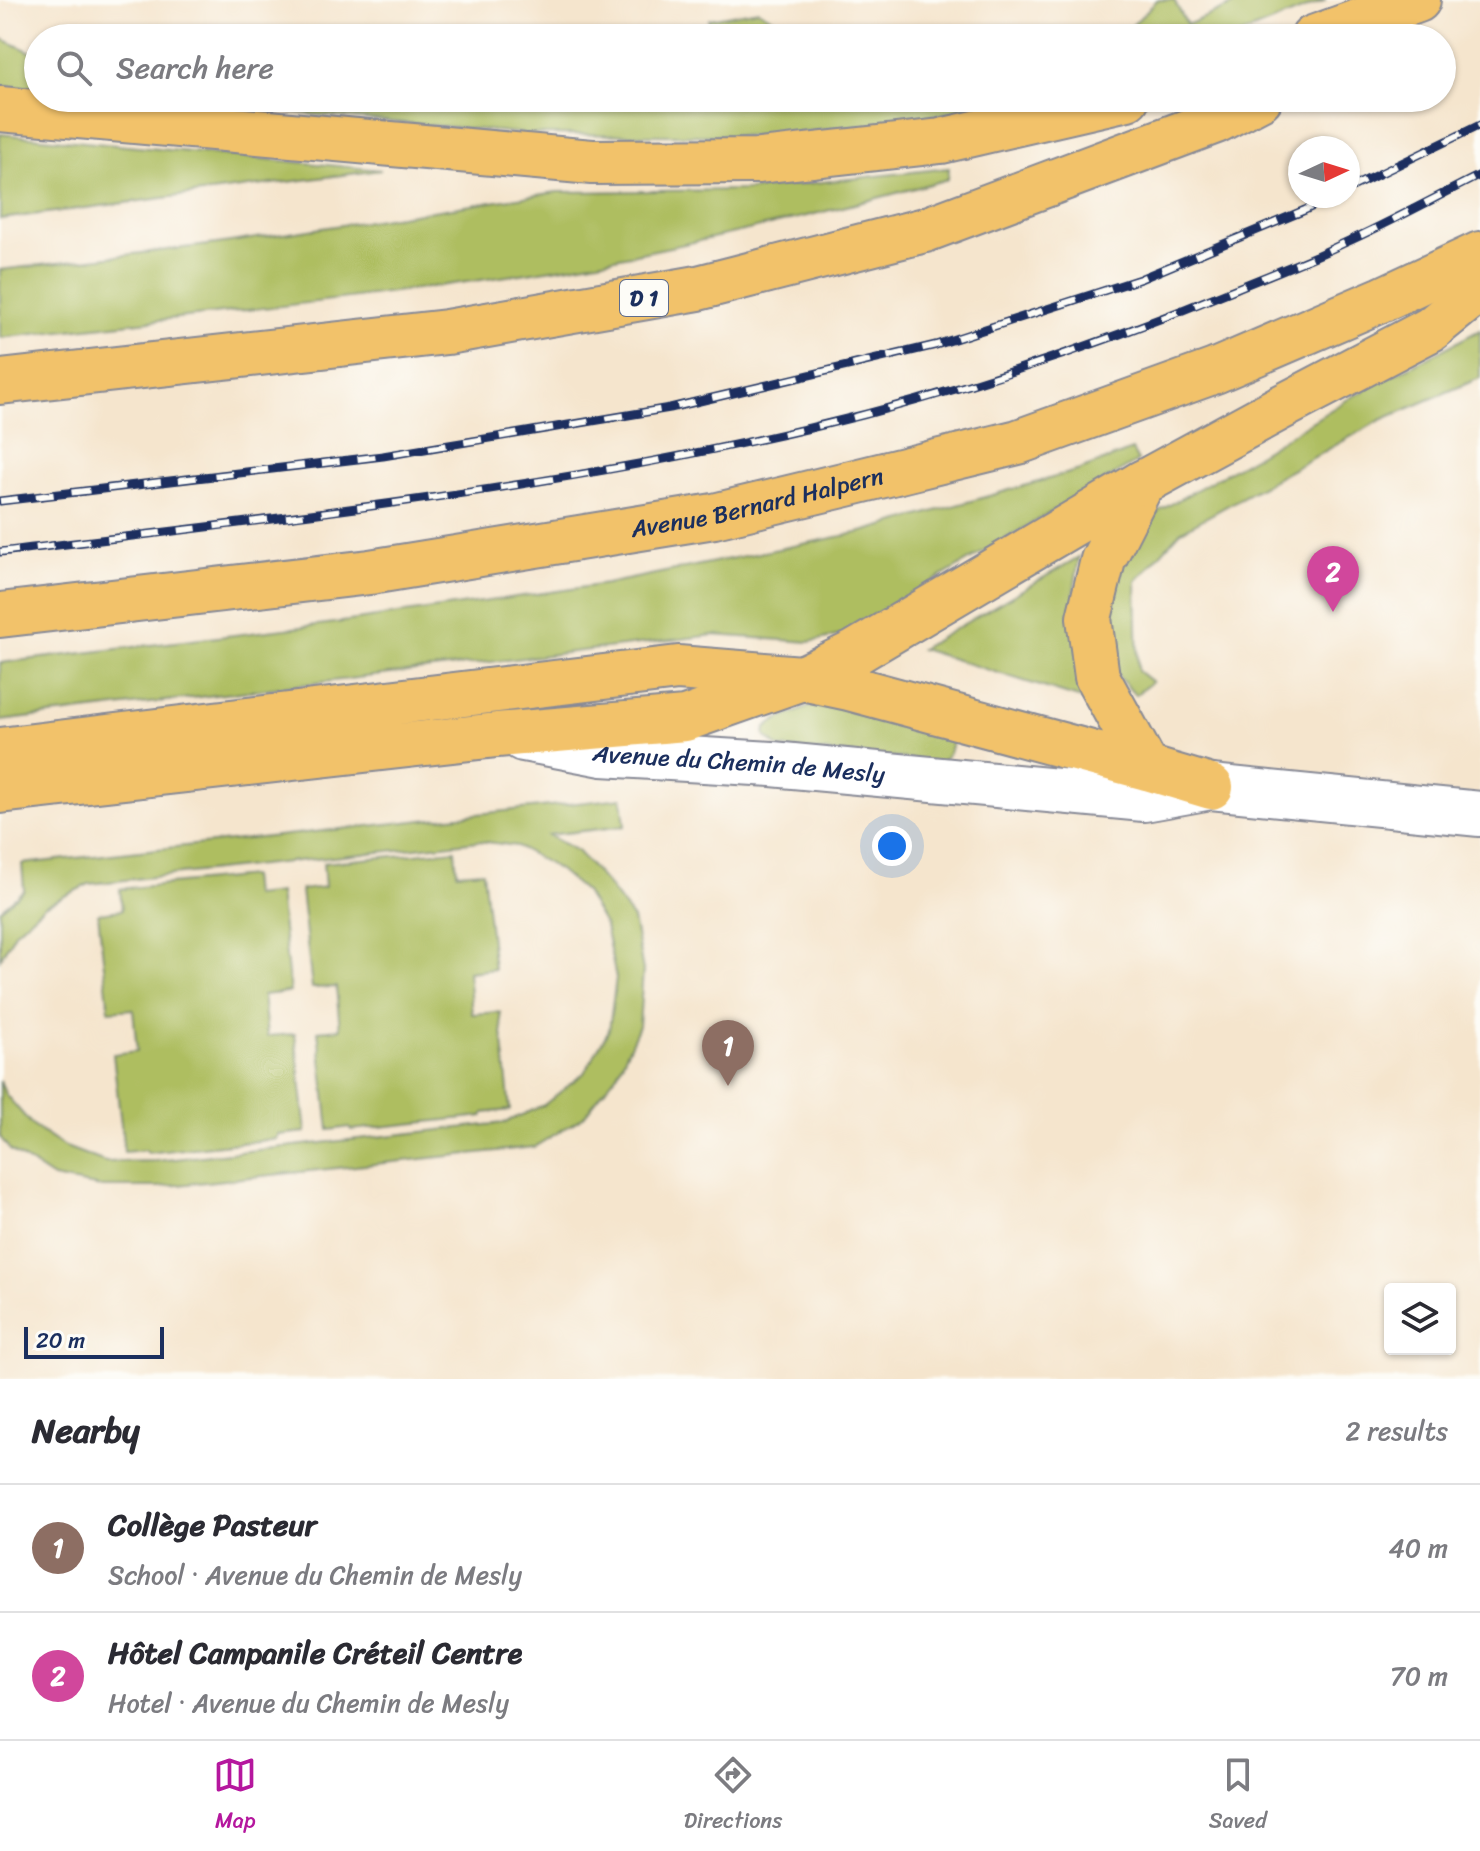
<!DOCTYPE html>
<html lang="en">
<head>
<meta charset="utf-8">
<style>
  :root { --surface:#fff; --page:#f2f2f3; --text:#2b2b33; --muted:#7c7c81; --line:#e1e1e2; --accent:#b5179e }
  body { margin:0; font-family:Sriracha,sans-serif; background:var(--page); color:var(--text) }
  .controls { position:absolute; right:24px; bottom:24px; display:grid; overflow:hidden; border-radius:8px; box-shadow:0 2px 6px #0004 }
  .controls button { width:72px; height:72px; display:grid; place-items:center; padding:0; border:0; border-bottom:2px solid var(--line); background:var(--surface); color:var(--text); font:40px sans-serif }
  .compass { position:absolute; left:1288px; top:136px; width:72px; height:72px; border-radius:50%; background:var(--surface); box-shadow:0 2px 6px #0004; rotate:86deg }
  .scale { position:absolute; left:24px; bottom:20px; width:140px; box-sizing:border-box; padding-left:8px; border:4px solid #1b2f5e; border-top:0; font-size:22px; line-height:28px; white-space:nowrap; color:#1b2f5e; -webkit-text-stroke:6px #fdfcf7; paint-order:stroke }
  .you { position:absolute; left:892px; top:846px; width:28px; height:28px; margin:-20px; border:6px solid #fff; border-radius:50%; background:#1a73e8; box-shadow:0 0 0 12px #1a73e833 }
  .badge { display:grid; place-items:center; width:52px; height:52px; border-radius:50%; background:var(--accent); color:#fff; font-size:26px; font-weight:700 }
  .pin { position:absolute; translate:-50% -66px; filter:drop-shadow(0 2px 4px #0008) }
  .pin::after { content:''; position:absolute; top:42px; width:28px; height:24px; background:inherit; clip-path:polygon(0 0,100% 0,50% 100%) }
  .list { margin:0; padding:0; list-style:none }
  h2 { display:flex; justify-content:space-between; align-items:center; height:104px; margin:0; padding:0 32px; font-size:34px }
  h2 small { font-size:26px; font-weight:400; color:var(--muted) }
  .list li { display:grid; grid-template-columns:52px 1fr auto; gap:24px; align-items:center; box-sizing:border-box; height:128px; padding:0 32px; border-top:2px solid var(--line) }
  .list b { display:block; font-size:30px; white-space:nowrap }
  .list p { margin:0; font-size:26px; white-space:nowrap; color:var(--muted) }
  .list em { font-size:26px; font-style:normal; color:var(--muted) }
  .icon { flex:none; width:44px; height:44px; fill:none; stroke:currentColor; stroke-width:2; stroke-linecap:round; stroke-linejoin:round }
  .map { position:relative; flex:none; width:1480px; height:1379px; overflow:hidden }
  .search { position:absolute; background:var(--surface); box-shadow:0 2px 6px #0004; left:24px; right:24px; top:24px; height:88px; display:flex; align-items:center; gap:20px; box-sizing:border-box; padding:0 28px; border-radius:44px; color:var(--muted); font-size:30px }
  .sheet { height:360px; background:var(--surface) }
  nav { display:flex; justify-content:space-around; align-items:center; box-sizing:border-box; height:112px; border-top:2px solid var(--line); background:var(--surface); font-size:22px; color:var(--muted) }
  nav a { display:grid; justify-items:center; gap:4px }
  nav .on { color:var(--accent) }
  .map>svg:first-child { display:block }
  .green { fill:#aebe61; stroke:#647660; stroke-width:2 }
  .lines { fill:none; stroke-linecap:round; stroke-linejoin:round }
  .minor-casing { stroke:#888a96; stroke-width:48 }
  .major-casing { stroke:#888a96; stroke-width:48 }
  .highway-casing { stroke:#888a96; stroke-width:48 }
  .minor { stroke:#fff; stroke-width:44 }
  .major { stroke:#f2c26a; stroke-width:44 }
  .highway { stroke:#f2c26a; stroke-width:44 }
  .rail-casing { stroke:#1b2f5e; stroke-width:9 }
  .rail { stroke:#fdfcf7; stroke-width:6; stroke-dasharray:18; stroke-linecap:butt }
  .labels { text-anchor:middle; stroke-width:7; stroke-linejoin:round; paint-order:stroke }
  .shield { fill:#fdfcf7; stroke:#5f6c8c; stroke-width:2 }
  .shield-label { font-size:22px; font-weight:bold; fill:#1b2f5e }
  .street-label { font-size:24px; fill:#1b2f5e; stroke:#fdfcf7 }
</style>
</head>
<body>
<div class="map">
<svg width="1480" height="1379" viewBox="0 0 1480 1379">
  <rect width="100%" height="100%" fill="#fdfcf7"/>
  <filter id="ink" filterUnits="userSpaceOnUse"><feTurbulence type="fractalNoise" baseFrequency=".0125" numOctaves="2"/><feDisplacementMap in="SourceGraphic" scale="16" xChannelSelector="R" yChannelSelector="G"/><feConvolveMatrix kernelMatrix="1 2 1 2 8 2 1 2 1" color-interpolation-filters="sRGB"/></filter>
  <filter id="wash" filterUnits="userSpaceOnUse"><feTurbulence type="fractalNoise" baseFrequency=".006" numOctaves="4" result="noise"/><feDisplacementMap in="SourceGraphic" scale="32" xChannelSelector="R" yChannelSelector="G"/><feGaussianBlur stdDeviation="1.8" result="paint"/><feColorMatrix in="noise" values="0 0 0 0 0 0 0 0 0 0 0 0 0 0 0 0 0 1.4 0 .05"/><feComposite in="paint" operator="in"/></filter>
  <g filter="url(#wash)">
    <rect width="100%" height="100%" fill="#f5e5cd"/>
    <path class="green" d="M 1157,0 L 1174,0 L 1187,25 L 1244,0 L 1326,0 L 1233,38 L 1120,38 Z
      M 758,10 L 808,38 L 706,38 L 709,19 Z
      M 0,38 L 38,55 L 38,89 L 0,86 Z
      M 135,98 L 1025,98 L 905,121 L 770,136 L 528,134 Z
      M 0,134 L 381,170 L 0,219 Z
      M 949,168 L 948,179 C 822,214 694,245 565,267 C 378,298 188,316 0,338 L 0,270 L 217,244 L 557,192 L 750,190 Z
      M 1480,330 L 1480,378 L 1381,420 L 1180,532 L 1136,581 L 1138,671 L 1152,682 L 1135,695 L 1114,672 L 1108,641 L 1112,598 L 1122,558 L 1159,511 L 1261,453 L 1353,396 Z
      M 1132,450 L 1138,461 L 842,635 L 809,642 L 714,635 L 0,721 L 0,663 L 335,623 L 606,584 L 862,532 L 1080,470 Z
      M 1079,557 L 1074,591 L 1085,700 L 921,649 Z
      M 831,698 L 954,735 L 949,753 L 942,762 L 779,748 L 765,736 L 766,728 L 777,720 Z
      M 622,798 L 625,826 L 548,835 L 577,851 L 607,884 L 633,919 L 643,970 L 639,1026 L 617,1074 L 583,1117 L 534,1147 L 159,1187 L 101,1187 L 53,1178 L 10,1150 L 0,1137 L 0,1081 L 6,1095 L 33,1126 L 63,1146 L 105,1162 L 156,1161 L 504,1123 L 544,1105 L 584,1073 L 609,1030 L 616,978 L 605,926 L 585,892 L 559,870 L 517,846 L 479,841 L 89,884 L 44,906 L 16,931 L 0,959 L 0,910 L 24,890 L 22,864 Z
      M 455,850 L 457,873 L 483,871 L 494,969 L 468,972 L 472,1014 L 500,1012 L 510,1110 L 484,1113 L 483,1116 L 351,1130 L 350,1127 L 329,1130 L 318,1031 L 340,1029 L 336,987 L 312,988 L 301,890 L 325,887 L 323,863 Z
      M 251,876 L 253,896 L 279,893 L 290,992 L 263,995 L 267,1036 L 295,1034 L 306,1132 L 278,1135 L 277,1139 L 147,1153 L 146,1150 L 124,1152 L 113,1054 L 137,1051 L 133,1009 L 109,1011 L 98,913 L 122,910 L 120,889 Z"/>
  </g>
  <g filter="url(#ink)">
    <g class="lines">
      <defs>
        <g id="minor">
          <path id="s1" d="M 523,739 L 602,754 L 772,764 L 1144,799 L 1211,787 L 1480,814"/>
        </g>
        <path id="major" d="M 1142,483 L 1103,560 L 1089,618 L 1097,677 L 1147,768
          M 0,750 L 678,668 L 802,678 L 849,688 L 1147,768 L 1211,787
          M 0,791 L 497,735 L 685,719 L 802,678 L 856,652 L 1142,483"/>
        <g id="highway">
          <path d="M 1313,38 L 1418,0"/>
          <path d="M 0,109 L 592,162 L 759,161 L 941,141 L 1127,98"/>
          <path d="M 0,382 L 447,332 L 698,288 L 925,230 L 1216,121 L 1260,98"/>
          <path d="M 1142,483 L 1278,409 L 1431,329 L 1480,289"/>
          <path id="s2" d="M 0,615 L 370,572 L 714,516 L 847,484 L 1018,442 L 1215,371 L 1383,299 L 1480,254"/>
        </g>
      </defs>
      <use href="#minor" class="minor-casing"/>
      <use href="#major" class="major-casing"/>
      <use href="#highway" class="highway-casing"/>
      <use href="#minor" class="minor"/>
      <use href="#major" class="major"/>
      <use href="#highway" class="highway"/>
      <defs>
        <path id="rail" d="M 1348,189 L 1480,125
          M 0,501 L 383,456 L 670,408 L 936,345 L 1140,279 L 1305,210 L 1334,196
          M 0,552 C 271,519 543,491 810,428 C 955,394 1097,346 1235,289 C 1271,274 1307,261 1342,244 C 1389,223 1434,198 1480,175"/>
      </defs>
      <use href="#rail" class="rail-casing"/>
      <use href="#rail" class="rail"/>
    </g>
  </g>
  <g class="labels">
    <rect class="shield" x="620" y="280" width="48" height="36" rx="6"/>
    <g class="shield-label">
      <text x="644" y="306">D 1</text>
    </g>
    <g class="street-label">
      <text dy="8" stroke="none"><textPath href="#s2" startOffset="766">Avenue Bernard Halpern</textPath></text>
      <text dy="8" stroke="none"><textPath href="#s1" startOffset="218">Avenue du Chemin de Mesly</textPath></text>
    </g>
  </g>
</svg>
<div class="controls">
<button><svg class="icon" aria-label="layers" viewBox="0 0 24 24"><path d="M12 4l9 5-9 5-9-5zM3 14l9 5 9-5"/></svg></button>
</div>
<svg class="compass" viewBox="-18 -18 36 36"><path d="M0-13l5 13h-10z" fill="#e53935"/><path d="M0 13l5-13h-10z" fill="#7c7c81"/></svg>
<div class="scale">20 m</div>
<div class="you"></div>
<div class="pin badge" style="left:728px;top:1086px;background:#8d6e63">1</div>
<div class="pin badge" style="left:1333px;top:612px;background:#d1479c">2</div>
<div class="search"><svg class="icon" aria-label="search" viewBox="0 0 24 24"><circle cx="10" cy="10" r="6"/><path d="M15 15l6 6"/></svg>Search here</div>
</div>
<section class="sheet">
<h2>Nearby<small>2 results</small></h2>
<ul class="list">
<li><span class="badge" style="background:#8d6e63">1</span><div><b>Collège Pasteur</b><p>School · Avenue du Chemin de Mesly</p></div><em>40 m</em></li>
<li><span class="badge" style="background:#d1479c">2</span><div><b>Hôtel Campanile Créteil Centre</b><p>Hotel · Avenue du Chemin de Mesly</p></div><em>70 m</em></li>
</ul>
</section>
<nav>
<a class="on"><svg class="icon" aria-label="map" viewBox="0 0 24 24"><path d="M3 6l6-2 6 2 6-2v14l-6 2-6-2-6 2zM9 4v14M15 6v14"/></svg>Map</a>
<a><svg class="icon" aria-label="directions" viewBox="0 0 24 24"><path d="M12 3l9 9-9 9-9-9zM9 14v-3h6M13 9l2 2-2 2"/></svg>Directions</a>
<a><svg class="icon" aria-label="saved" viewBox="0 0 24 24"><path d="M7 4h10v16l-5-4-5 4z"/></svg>Saved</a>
</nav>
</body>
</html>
